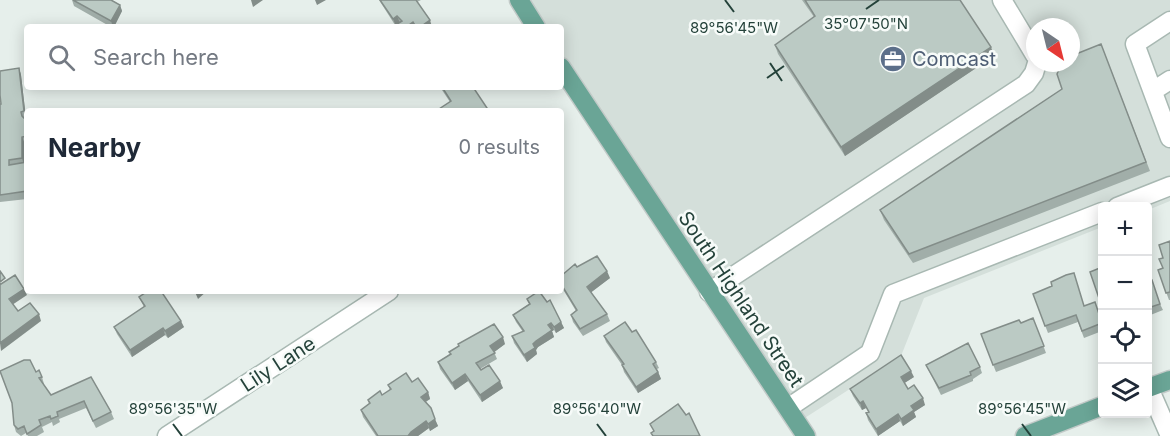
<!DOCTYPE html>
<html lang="en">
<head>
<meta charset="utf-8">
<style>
  :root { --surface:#fff; --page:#f6f6f7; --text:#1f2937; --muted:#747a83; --line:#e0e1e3 }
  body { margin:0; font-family:Inter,sans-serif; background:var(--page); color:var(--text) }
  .controls { position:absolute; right:18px; bottom:18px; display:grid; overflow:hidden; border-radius:6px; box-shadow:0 3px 15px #0003 }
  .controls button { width:54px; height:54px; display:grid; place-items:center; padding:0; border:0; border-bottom:2px solid var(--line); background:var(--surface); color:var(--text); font:30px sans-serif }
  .compass { position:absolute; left:1026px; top:18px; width:54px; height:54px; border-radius:50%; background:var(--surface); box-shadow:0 3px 15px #0003; rotate:145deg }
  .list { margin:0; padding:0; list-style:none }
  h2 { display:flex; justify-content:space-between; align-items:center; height:78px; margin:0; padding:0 24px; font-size:26px }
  h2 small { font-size:20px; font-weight:400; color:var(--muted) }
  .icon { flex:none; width:33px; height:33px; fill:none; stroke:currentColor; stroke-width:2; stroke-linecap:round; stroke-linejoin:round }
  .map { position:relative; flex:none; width:1170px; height:436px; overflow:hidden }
  .search { position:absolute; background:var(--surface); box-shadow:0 3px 15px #0003; left:24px; top:24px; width:540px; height:66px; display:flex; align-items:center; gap:15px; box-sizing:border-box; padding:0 21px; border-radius:6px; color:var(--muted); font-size:22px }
  .panel { position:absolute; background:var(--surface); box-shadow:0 3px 15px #0003; left:24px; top:108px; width:540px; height:186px; border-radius:6px }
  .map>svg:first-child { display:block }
  .built { fill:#d4dfda; fill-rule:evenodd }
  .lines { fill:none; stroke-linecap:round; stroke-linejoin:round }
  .minor-casing { stroke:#a8b8b2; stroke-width:21 }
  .major-casing { stroke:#c2cac8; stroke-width:21 }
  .minor { stroke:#fff; stroke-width:18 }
  .major { stroke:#6aa596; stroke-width:18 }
  .wall { fill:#a1aea9 }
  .shaded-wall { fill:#838d89 }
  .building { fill:#bbcac4; stroke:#838d89; stroke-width:1.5 }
  .ticks { fill:none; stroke:#24423a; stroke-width:2 }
  .labels { text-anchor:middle; stroke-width:5; stroke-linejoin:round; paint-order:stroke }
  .service-label { font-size:20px; fill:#4e5e75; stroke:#f7fbf9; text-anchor:start }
  .street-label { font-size:20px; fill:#24423a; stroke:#f7fbf9 }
  .ticks-label { font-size:15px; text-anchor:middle; fill:#24423a; stroke:#f7fbf9; stroke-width:5; stroke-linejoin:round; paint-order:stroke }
</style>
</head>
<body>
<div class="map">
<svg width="1170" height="436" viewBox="0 0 1170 436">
  <rect width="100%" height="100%" fill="#e6efeb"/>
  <path class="built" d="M 519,0 L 1170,0 L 1170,201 L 1148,210 L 1148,207 L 1102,207 L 1102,227 L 924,298 L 901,356 L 797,423 L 561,67 L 561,27 L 536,27 ZM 1035,27 L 1071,27 L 1071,63 L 1035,63 Z"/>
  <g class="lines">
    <defs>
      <path id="minor" d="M 1002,0 L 1035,55
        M 1170,21 L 1135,44 L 1170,138
        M 1153,91 L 1170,80
        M 1117,207 L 1170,186
        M 709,292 L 1026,84 L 1034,73 L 1037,63
        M 1149,388 L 1170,436
        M 788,408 L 870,353 L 893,294 L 1102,212
        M 167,436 L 389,291"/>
      <path id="major" d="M 519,0 L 536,27
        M 561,67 L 806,436
        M 1148,388 L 1170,380
        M 1025,436 L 1102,406"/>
    </defs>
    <use href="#minor" class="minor-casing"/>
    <use href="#major" class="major-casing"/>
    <use href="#minor" class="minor"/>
    <use href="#major" class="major"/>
  </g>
  <path class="wall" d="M 72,0 L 112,0 L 120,5 L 122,11 L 114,27 L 111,27 L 74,6 Z
    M 379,0 L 421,0 L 417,2 L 432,27 L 392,27 L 395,25 Z
    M 802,0 L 960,0 L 994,56 L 845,156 L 778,54 L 775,45 L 814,17 Z
    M 1101,44 L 1150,171 L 913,263 L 884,220 L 880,210 L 1062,89 Z
    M 19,68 L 21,75 L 26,118 L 24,118 L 27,121 L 27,143 L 25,144 L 24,163 L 27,162 L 27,199 L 0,202 L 0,104 L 1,104 Z
    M 440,87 L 473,87 L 450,102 Z
    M 1170,241 L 1170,300 L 1169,300 L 1158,270 L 1163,268 L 1163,258 Z
    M 577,267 L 610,278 L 591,292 L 607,314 L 610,321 L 583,336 L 573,322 L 571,315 L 576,311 L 561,286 L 561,276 Z
    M 1148,282 L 1160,304 L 1163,310 L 1148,316 Z
    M 1033,294 L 1085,306 L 1102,323 L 1102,331 L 1084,338 L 1078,322 L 1048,333 Z
    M 139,297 L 184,327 L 168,338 L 165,335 L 132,357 L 117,334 L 114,327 L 144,307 Z
    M 527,299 L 561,322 L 564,328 L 556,333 L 554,330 L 552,331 L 554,337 L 538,347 L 536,350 L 537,354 L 527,362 L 514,343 L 512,336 L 523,332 L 516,322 L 513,315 L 529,304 Z
    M 1033,318 L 1046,353 L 996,372 L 981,334 L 1021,323 Z
    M 632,332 L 656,362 L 659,368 L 657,369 L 661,379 L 638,393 L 624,372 L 622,365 L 606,342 L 604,336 Z
    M 458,344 L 505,344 L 494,352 L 497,359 L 480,369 L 503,388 L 482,402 L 468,381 L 455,390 L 440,369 L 438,362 L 450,354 L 449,352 L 459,346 Z
    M 926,365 L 980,367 L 982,373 L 973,379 L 973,381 L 941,395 Z
    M 36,372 L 42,377 L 44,384 L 43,384 L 51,395 L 91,377 L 111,412 L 114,419 L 96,428 L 86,408 L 59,419 L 60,422 L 53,426 L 52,422 L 42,427 L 44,432 L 37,436 L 28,436 L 26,433 L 21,436 L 16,432 L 14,425 Z
    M 914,377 L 904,383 L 908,389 L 925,405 L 914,412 L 916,417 L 903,426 L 900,421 L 878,436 L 868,420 L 866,413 L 868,412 L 866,408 L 862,410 L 853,396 L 850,389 Z
    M 412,382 L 428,392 L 430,399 L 426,402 L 438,426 L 430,431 L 429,428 L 418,436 L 376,436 L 363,417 L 361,410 L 369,404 L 368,400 L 382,395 L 390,390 L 388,385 Z"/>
  <path class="shaded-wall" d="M 251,0 L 263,0 L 253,7 Z
    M 315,0 L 326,0 L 317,5 Z
    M 120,5 L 122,11 L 114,27 L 113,27 L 111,21 Z
    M 397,16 L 400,23 L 396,26 L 393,19 Z
    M 430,20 L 432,27 L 420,27 Z
    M 413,22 L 415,27 L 406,27 Z
    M 991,47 L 994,56 L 845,156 L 841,147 Z
    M 19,68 L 21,75 L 26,118 L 24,111 Z
    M 22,137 L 25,144 L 24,165 L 22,158 Z
    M 607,271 L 610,278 L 589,294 L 587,287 Z
    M 24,289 L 27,295 L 12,305 L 9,299 Z
    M 197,291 L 207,291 L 198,299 L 195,292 Z
    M 39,314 L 41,321 L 1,351 L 0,343 Z
    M 181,321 L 184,327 L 168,338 L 165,331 Z
    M 561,322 L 564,328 L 556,333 L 554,327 Z
    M 551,323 L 554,330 L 552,331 L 554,337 L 538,347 L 536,350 L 537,354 L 527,362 L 524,355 L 548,325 Z
    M 163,328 L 165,335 L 132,357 L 130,350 Z
    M 503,337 L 505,344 L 493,353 L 490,346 Z
    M 911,371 L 914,377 L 903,384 L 901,377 Z
    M 658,372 L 661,379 L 638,393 L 636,387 Z
    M 465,374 L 468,381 L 455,390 L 452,383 Z
    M 500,381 L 503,388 L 482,402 L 480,395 Z
    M 428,392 L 430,399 L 423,403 L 421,397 Z
    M 923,398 L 925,405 L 914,412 L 916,417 L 903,426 L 901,419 L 911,406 Z
    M 863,401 L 866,408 L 862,410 L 860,403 Z
    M 898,414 L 900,421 L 878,436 L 876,429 Z
    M 435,419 L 438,426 L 430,431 L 428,424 Z
    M 426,421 L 429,428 L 418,436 L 408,436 L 411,432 Z"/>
  <path class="building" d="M 73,0 L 111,0 L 120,5 L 111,21 Z
    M 380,0 L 416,0 L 430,20 L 420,27 L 416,27 L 413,22 L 406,27 L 392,27 L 402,21 L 397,16 L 393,19 Z
    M 805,0 L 960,0 L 991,47 L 841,147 L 775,45 L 815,16 Z
    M 1101,44 L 1146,162 L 909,254 L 880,210 L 1062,89 L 1057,74 L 1062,63 L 1071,63 L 1071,56 Z
    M 19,68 L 24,111 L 21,112 L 22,116 L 27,121 L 27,136 L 22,137 L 22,158 L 9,160 L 9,165 L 27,162 L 27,191 L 0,195 L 0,104 L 1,104 L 0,95 L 0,71 Z
    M 442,87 L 473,87 L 489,111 L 436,111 L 451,101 Z
    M 1170,241 L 1170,292 L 1166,293 L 1158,270 L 1163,268 L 1159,259 L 1163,258 L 1159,245 Z
    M 597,256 L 607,271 L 587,287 L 607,314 L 580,329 L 571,315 L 577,310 L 561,284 L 561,276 L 575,264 L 577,267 Z
    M 1102,267 L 1102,303 L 1101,304 L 1090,272 Z
    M 0,271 L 5,278 L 0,282 Z
    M 1074,273 L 1084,306 L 1095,302 L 1102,323 L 1082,331 L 1076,315 L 1045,326 L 1033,294 L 1052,286 L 1051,282 L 1066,275 Z
    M 15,275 L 24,289 L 9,299 L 18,311 L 30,303 L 39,314 L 0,343 L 0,283 L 1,284 Z
    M 1152,280 L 1160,304 L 1148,308 L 1148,282 Z
    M 148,291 L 161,291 L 181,321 L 165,331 L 163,328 L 130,350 L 114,327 L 145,306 L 139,297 Z
    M 539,291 L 547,302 L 550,300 L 561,322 L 554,327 L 551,323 L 548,325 L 552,330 L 536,341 L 533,344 L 535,348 L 524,355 L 512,336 L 524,331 L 513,315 L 530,304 L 527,299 Z
    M 1033,318 L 1044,346 L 993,365 L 981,334 L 1019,320 L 1021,323 Z
    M 625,322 L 632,332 L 636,330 L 656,362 L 653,364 L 658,372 L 636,387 L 622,365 L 624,364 L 604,336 Z
    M 494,324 L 503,337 L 490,346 L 495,353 L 476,363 L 481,370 L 489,365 L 500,381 L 480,395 L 465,374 L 452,383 L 438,362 L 451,354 L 449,352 L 459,346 L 458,344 Z
    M 968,343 L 980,367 L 970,372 L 971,375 L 939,388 L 926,365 Z
    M 901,355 L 911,371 L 901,377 L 908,389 L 914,385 L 923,398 L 911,406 L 914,410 L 901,419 L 898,414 L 876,429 L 866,413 L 869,412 L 863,401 L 860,403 L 850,389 Z
    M 24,360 L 30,360 L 36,372 L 39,370 L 42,377 L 39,378 L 51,395 L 91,377 L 111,412 L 93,421 L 84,401 L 57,412 L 58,416 L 51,419 L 50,416 L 39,420 L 41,425 L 27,434 L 24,426 L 18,429 L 14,425 L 12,403 L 0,371 Z
    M 406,373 L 412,382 L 418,378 L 428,392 L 421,397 L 431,408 L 435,419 L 428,424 L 426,421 L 411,432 L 408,436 L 378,436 L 361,410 L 370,403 L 368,400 L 380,391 L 382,395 L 391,389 L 388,385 Z
    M 678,404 L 686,415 L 689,413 L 700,436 L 653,436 L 651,433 L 654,431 L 650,424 Z"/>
  <path class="ticks" d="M 725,0 L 734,12M 866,9 L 879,0M 770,63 L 782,81M 767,78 L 784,66M 173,424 L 182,436M 597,424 L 606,436M 1022,424 L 1031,436"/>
  <defs>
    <symbol id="office-disc" viewBox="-11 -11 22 22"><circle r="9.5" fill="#5c6f8a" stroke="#f7fbf9"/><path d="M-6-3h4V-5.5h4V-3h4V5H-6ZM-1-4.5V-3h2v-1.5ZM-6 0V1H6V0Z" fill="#fff"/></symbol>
  </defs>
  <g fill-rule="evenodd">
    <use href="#office-disc" x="878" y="44" width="30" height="30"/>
  </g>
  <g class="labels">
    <g class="service-label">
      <text x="912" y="66">Comcast</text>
    </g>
    <g class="street-label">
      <text transform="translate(741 299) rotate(56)" y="7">South Highland Street</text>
      <text transform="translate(278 364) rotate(-33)" y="7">Lily Lane</text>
    </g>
  </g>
  <g class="ticks-label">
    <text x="866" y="29">35°07'50"N</text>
    <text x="734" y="33">89°56'45"W</text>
    <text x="173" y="414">89°56'35"W</text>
    <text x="597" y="414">89°56'40"W</text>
    <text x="1022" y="414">89°56'45"W</text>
  </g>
</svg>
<div class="controls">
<button>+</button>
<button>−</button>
<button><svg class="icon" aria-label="locate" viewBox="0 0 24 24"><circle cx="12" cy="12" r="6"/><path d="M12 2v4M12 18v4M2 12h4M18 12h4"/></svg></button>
<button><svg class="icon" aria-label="layers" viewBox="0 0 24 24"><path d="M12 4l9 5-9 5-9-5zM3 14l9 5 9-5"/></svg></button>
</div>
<svg class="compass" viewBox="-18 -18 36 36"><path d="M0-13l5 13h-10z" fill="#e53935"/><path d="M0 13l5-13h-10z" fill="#747a83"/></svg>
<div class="search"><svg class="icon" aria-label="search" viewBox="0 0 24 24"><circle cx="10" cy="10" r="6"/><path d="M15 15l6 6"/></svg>Search here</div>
<section class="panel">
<h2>Nearby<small>0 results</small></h2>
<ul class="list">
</ul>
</section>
</div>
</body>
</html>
